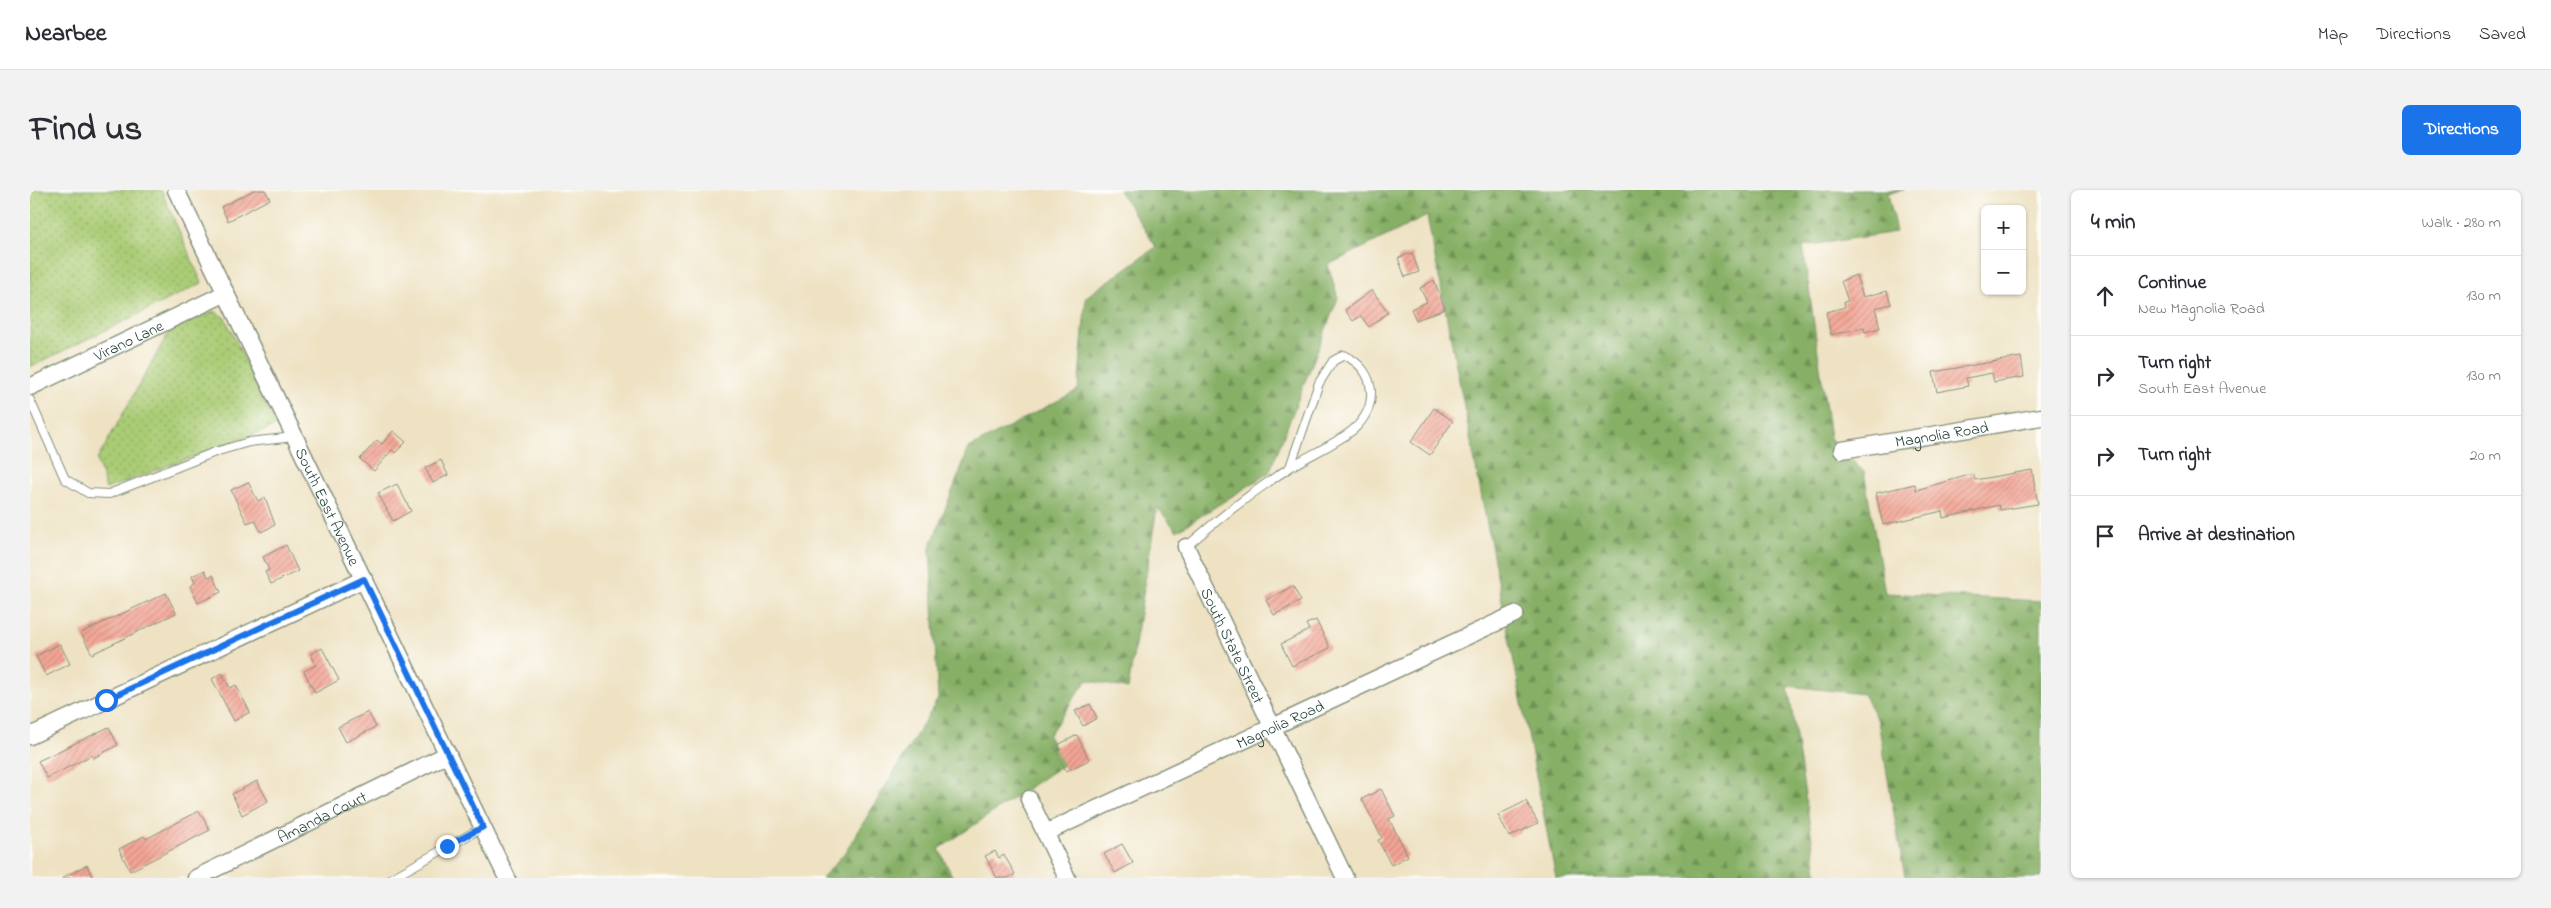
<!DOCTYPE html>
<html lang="en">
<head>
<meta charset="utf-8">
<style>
  :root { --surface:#fff; --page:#f2f2f3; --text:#2b2b33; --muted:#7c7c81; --line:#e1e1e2; --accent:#1a73e8 }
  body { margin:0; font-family:"Indie Flower",sans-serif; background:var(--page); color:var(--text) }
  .controls { position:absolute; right:15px; top:15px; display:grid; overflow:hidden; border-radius:8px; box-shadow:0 1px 4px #0004 }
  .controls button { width:45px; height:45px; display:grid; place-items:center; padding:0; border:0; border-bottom:1px solid var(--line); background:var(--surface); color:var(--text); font:25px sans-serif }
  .stop { position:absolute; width:15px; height:15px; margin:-11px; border:4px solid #1a73e8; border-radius:50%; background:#fff }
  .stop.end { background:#1a73e8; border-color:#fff; box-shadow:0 1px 5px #0008 }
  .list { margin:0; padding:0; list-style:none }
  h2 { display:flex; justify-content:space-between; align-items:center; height:65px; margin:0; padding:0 20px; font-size:21px }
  h2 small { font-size:16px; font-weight:400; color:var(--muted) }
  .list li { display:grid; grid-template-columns:32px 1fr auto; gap:15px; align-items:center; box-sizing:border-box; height:80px; padding:0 20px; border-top:1px solid var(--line) }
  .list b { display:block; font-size:19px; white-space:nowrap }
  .list p { margin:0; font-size:16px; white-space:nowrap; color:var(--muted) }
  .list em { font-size:16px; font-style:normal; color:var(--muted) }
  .icon { flex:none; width:28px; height:28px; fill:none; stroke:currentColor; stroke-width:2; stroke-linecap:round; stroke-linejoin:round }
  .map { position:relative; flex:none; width:2011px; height:688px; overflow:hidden; border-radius:8px }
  header { display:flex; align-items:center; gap:30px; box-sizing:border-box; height:70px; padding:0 25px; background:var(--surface); border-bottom:1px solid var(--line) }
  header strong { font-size:24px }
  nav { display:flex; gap:28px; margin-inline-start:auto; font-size:18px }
  .intro { display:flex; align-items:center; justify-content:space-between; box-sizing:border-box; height:120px; padding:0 30px }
  h1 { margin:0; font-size:35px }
  .button { padding:12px 22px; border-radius:8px; background:var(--accent); color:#fff; font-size:18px; font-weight:700 }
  main { display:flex; gap:30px; padding:0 30px }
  aside { flex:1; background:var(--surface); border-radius:8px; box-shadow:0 1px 4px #0004 }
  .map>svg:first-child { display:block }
  .grass { fill:url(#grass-dots); stroke:#648454 }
  .forest { fill:url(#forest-firs); stroke:#53764d }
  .building { fill:url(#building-hatch) }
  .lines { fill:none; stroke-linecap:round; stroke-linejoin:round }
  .lane-casing { stroke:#86907c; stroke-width:10 }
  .street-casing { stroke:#86907c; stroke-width:19 }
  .lane { stroke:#fff; stroke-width:8 }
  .street { stroke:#fff; stroke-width:16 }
  .route { stroke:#1a73e8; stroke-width:6 }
  .labels { text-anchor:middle; stroke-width:4; stroke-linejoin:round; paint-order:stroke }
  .street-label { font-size:16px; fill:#1f3d34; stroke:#fdfcf7 }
</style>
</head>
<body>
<header>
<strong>Nearbee</strong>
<nav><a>Map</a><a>Directions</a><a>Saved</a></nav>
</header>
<div class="intro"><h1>Find us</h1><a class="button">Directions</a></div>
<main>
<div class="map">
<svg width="2011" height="688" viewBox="0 0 2011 688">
  <defs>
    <pattern id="grass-dots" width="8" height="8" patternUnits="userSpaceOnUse" patternTransform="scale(1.25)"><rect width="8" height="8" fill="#aacc75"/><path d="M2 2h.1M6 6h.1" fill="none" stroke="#8aa761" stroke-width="1.8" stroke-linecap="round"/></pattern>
    <pattern id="forest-firs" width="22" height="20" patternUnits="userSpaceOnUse" patternTransform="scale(1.25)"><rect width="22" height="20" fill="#87b066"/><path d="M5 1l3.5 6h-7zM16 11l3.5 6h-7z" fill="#6e9055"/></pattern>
    <pattern id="building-hatch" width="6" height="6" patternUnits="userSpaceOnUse" patternTransform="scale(1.25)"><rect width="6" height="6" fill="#f4a595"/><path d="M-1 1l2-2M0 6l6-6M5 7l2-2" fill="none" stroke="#c5887a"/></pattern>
  </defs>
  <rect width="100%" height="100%" fill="#fdfcf7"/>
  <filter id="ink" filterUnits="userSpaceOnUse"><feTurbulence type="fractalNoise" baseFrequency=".02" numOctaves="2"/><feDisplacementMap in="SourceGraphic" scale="10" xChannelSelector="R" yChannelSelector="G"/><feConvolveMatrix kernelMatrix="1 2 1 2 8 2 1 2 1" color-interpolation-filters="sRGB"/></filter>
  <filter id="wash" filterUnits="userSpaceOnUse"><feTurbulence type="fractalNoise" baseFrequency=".0096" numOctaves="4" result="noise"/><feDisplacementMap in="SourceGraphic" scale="20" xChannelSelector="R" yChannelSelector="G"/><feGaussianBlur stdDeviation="1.12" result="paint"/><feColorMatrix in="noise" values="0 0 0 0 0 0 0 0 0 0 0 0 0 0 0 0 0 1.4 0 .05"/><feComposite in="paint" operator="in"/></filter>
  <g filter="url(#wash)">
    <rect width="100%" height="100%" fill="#eee2c3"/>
    <path class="grass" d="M 5,0 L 131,0 L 172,93 L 0,177 L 0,1 Z
      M 184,121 L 195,128 L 246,236 L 76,299 L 67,270 L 140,140 Z"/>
    <path class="forest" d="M 1089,0 L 1874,0 L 1858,3 L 1866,42 L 1773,56 L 1800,248 L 1834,282 L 1855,403 L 2011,411 L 2011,688 L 1875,688 L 1848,531 L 1833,504 L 1758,496 L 1788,688 L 1526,688 L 1397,26 L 1298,75 L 1308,108 L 1239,283 L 1147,341 L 1127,317 L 1098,499 L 1057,490 L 1018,546 L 1034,574 L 909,659 L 923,688 L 792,688 L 817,660 L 908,509 L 900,358 L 939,258 L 1048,200 L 1056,107 L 1126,57 Z"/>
    <g id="blocks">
      <path class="building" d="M 224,0 L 235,0 L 240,9 L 198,31 L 191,17 Z
        M 1382,63 L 1389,82 L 1375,87 L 1368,68 Z
        M 1826,85 L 1833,107 L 1857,101 L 1861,114 L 1845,118 L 1850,138 L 1835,142 L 1834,137 L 1801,145 L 1796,122 L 1815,117 L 1814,112 L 1818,111 L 1811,91 Z
        M 1404,90 L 1415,119 L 1386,130 L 1381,119 L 1397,112 L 1390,98 Z
        M 1342,100 L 1358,122 L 1339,137 L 1331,126 L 1323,131 L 1315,120 Z
        M 1991,167 L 1994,187 L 1964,192 L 1962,183 L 1936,188 L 1938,196 L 1907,202 L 1903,182 Z
        M 1404,218 L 1423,231 L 1400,265 L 1381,252 Z
        M 363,241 L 376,252 L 365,263 L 362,260 L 344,281 L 330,269 L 347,250 L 352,254 Z
        M 411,270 L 418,285 L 403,293 L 395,278 Z
        M 2002,280 L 2008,314 L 1970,320 L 1969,315 L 1913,328 L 1912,321 L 1853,335 L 1846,303 L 1885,294 L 1886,300 L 1943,284 L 1945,290 Z
        M 218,292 L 228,311 L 235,307 L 245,335 L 231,342 L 225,330 L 217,333 L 201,300 Z
        M 367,294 L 381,321 L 363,331 L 348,303 Z
        M 256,355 L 268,381 L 241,394 L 235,382 L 239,380 L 233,367 Z
        M 175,380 L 178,387 L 183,385 L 191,402 L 168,413 L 160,396 L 165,393 L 162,386 Z
        M 1263,396 L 1271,411 L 1244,425 L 1236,410 Z
        M 136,403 L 146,423 L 62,464 L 51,443 Z
        M 1286,430 L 1300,458 L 1262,476 L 1251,454 L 1279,440 L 1276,434 Z
        M 30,454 L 40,474 L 16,486 L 6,466 Z
        M 292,458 L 309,490 L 285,503 L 274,481 L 286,475 L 281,464 Z
        M 192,483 L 200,498 L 206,495 L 220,522 L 204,531 L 182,489 Z
        M 1060,514 L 1067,528 L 1053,536 L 1045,521 Z
        M 338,522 L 346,537 L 316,552 L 308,537 Z
        M 79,537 L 88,555 L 63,568 L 62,565 L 17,588 L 8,571 Z
        M 1047,545 L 1059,570 L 1036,581 L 1024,557 Z
        M 227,591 L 238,611 L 212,625 L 202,604 Z
        M 1351,599 L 1365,626 L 1359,629 L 1378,666 L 1361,675 L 1348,650 L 1352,648 L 1332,609 Z
        M 1496,611 L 1508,633 L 1479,647 L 1468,625 Z
        M 169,621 L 180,640 L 100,681 L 89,659 L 114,646 L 116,649 Z
        M 1092,654 L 1103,673 L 1085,683 L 1074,664 Z
        M 965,661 L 969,668 L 974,665 L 985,684 L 978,688 L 967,688 L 955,666 Z
        M 57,675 L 63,688 L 32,688 Z"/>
    </g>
  </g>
  <g filter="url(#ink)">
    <use href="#blocks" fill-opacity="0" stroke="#86907c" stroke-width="1"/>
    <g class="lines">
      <defs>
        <path id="lane" d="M 0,210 L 35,289 L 58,303 L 79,304 L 185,262 L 219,252 L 264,247
          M 1156,357 C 1189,328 1225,300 1262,276 C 1280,265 1309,252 1324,239 C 1350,215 1346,180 1314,165 L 1303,171 L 1289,193 L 1260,277
          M 362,688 L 453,637"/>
        <g id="street">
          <path id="s1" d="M 146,0 L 477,688"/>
          <path id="s2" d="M 0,197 L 196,103"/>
          <path id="s3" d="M 1812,260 L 2011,227"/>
          <path id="s4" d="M 1156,357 L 1315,688"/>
          <path d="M 0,546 L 334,389"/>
          <path d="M 999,609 L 1037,688"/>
          <path id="s5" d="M 1015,643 L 1485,424"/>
          <path id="s6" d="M 166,688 L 418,564"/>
        </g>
      </defs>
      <use href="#lane" class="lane-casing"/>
      <use href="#street" class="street-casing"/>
      <use href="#lane" class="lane"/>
      <use href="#street" class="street"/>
    </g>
  </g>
  <g class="lines" filter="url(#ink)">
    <path class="route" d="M 76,510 L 334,389 L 453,637 L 417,656"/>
  </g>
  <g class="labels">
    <g class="street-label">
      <text dy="6" stroke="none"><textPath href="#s2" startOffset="109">Virano Lane</textPath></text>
      <text dy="6" stroke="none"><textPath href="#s3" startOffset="101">Magnolia Road</textPath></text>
      <text dy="6" stroke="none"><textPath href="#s1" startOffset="351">South East Avenue</textPath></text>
      <text dy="6" stroke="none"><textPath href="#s4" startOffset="109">South State Street</textPath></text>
      <text dy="6" stroke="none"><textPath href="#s5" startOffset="259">Magnolia Road</textPath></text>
      <text dy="6" stroke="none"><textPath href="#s6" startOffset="140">Amanda Court</textPath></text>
    </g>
  </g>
</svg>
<div class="controls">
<button>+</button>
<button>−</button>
</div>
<div class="stop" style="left:76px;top:510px"></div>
<div class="stop end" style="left:417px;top:656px"></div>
</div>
<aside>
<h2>4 min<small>Walk · 280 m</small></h2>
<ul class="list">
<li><svg class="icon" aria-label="ahead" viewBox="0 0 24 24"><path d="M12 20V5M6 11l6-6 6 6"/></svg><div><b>Continue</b><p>New Magnolia Road</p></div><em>130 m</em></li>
<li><svg class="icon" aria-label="right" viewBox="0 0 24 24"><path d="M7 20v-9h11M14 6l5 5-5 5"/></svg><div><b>Turn right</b><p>South East Avenue</p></div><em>130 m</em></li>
<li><svg class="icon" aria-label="right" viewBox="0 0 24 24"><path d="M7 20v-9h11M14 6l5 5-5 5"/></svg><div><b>Turn right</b></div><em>20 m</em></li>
<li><svg class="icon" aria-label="arrive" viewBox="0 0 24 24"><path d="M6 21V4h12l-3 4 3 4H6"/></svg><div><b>Arrive at destination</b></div></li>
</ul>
</aside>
</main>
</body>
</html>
